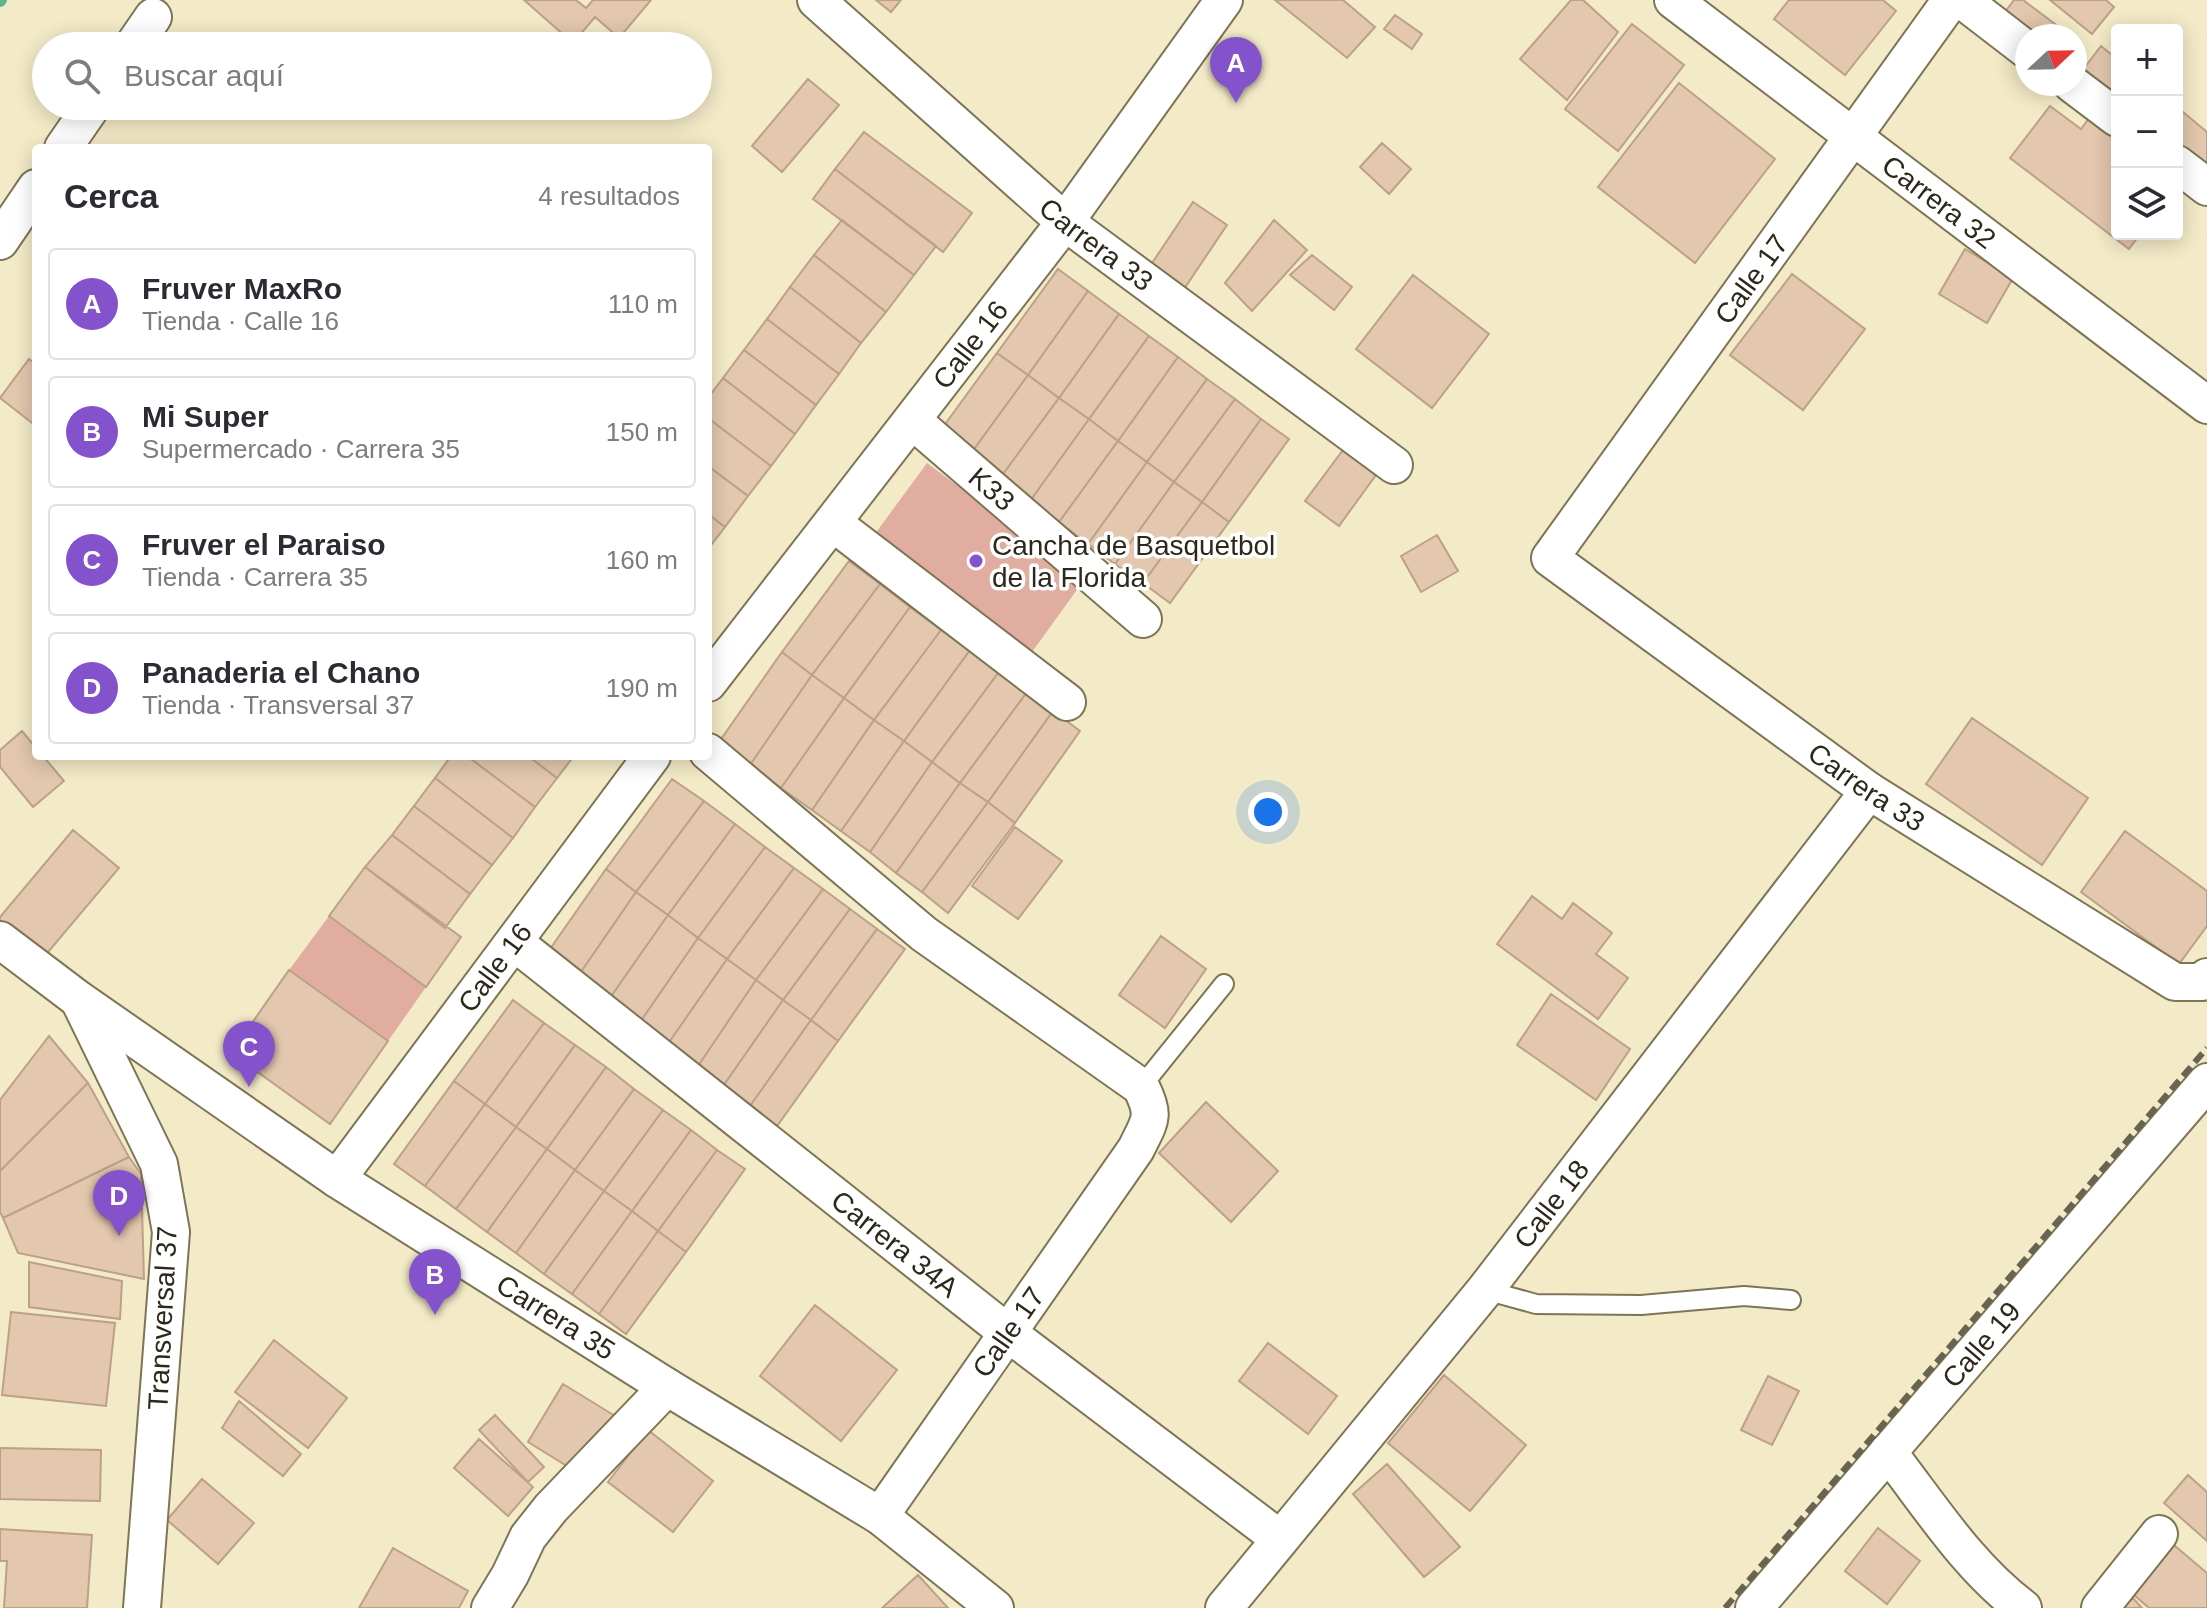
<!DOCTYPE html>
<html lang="es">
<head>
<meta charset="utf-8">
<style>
  :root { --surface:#fff; --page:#f2f2f3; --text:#2b2b33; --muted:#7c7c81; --line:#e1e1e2; --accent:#8452ca }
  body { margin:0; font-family:Arial,sans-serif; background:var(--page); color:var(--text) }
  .controls { position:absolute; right:24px; top:24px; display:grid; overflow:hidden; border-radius:8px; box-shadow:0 4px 20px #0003 }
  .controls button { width:72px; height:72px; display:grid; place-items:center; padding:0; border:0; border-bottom:2px solid var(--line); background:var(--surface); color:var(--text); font:40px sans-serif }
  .compass { position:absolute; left:2015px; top:24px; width:72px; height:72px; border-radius:50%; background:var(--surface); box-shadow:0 4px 20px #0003; rotate:68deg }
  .you { position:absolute; left:1268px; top:812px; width:28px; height:28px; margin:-20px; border:6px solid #fff; border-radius:50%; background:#1a73e8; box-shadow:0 0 0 12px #1a73e833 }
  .badge { display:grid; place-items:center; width:52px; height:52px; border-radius:50%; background:var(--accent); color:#fff; font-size:26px; font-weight:700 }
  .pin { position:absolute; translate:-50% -66px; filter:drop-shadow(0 2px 4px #0008) }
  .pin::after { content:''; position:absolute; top:42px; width:28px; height:24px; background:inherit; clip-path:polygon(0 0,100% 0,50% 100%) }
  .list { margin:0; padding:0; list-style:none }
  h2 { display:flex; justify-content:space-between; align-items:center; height:104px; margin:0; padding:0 32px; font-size:34px }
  h2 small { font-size:26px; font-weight:400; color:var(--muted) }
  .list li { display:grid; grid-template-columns:52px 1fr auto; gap:24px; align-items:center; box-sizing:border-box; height:112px; margin:0 16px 16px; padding:0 16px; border:2px solid var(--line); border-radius:8px }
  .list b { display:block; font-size:30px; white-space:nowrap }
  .list p { margin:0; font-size:26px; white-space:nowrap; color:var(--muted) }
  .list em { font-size:26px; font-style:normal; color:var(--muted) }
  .icon { flex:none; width:44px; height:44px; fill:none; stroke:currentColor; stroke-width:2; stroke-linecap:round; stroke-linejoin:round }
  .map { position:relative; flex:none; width:2207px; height:1608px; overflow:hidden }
  .search { position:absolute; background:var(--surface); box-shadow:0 4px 20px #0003; left:32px; top:32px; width:680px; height:88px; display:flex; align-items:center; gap:20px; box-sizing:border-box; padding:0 28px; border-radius:44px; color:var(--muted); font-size:30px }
  .panel { position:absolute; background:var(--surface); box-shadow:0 4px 20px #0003; left:32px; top:144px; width:680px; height:616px; border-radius:8px }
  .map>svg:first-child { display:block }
  .green { fill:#e2ada1 }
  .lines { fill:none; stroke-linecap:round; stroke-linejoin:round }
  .stream { stroke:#61b487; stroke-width:12 }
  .building { fill:#e3c7ae; stroke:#bca188; stroke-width:2 }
  .service-casing { stroke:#7d7555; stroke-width:22 }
  .minor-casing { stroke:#7d7555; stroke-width:40 }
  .service { stroke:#fff; stroke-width:18 }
  .minor { stroke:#fff; stroke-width:36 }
  .rail { stroke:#69644f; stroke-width:6; stroke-dasharray:12 6; stroke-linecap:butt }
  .poi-dot { fill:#8452ca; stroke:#fff; stroke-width:3 }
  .labels { text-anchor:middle; stroke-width:7; stroke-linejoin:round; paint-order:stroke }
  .street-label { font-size:28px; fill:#2c291b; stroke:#fff }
  .poi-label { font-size:28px; fill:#2c291b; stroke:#fff; text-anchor:start }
</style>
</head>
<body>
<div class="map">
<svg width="2207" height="1608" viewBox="0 0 2207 1608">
  <rect width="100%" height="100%" fill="#f3eac7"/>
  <path class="green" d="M 927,463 L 1084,580 L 1027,659 L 869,542 Z
    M 329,916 L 426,987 L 388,1041 L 289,970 Z"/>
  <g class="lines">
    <path class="stream" d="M 0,1 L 1,0"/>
  </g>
  <path class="building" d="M 524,0 L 576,0 L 586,8 L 593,0 L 651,0 L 619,38 L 595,17 L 573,43 Z
    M 876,0 L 901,0 L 891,12 Z
    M 1275,0 L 1343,0 L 1375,27 L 1347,58 Z
    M 1571,0 L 1583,0 L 1618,32 L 1567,100 L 1520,59 Z
    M 1789,0 L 1883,0 L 1896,11 L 1845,75 L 1774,19 Z
    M 2014,0 L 2023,0 L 2071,36 L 2028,36 L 2002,16 Z
    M 2050,0 L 2106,0 L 2114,7 L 2092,34 Z
    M 1395,15 L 1422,34 L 1412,49 L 1384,29 Z
    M 1632,24 L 1684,65 L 1618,151 L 1565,109 Z
    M 2101,46 L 2117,59 L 2117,106 L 2079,75 Z
    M 808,79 L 839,105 L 782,172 L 752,146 Z
    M 1679,83 L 1775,159 L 1695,263 L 1598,187 Z
    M 2050,106 L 2081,129 L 2098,106 L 2117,121 L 2117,234 L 2140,234 L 2129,249 L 2010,158 Z
    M 2177,107 L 2207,132 L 2207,183 L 2177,158 Z
    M 864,132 L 972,213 L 943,252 L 835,169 Z
    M 1382,143 L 1411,169 L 1389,194 L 1360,167 Z
    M 835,169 L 936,246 L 914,275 L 813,199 Z
    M 1193,202 L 1227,225 L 1182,292 L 1148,269 Z
    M 842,220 L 914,275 L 886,312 L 814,255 Z
    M 1274,220 L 1307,250 L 1252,311 L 1225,283 Z
    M 1965,249 L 2013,278 L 1987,323 L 1939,294 Z
    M 814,255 L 886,312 L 861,343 L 790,287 Z
    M 1312,255 L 1352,287 L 1334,310 L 1290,275 Z
    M 1058,269 L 1088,291 L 1028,375 L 997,353 Z
    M 1792,274 L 1865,329 L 1803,410 L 1730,355 Z
    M 1413,275 L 1489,334 L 1432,408 L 1356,349 Z
    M 790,287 L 861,343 L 839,374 L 767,319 Z
    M 1088,291 L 1119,314 L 1059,398 L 1028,375 Z
    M 1119,314 L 1149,336 L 1089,419 L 1059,398 Z
    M 767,319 L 839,374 L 816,405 L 744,350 Z
    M 1149,336 L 1178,357 L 1118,441 L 1089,419 Z
    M 744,350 L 816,405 L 795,434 L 723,378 Z
    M 997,353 L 1028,375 L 969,456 L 938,434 Z
    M 1178,357 L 1207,379 L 1147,462 L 1118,441 Z
    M 29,359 L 36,364 L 36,426 L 0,398 Z
    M 1028,375 L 1059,398 L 1000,478 L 969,456 Z
    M 723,378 L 795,434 L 771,466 L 708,418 L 708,398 Z
    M 1207,379 L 1235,399 L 1174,482 L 1147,462 Z
    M 1059,398 L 1089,419 L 1030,501 L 1000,478 Z
    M 1235,399 L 1261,419 L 1202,502 L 1174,482 Z
    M 708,418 L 771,466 L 748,496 L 708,466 Z
    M 1089,419 L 1118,441 L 1059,522 L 1030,501 Z
    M 1261,419 L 1289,439 L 1229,522 L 1202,502 Z
    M 1118,441 L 1147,462 L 1088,544 L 1059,522 Z
    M 1343,450 L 1376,475 L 1339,526 L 1305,501 Z
    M 1147,462 L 1174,482 L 1115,564 L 1088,544 Z
    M 708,466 L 748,496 L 725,527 L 708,514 Z
    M 1174,482 L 1202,502 L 1143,583 L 1115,564 Z
    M 1202,502 L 1229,522 L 1170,603 L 1143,583 Z
    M 708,514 L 725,527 L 708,549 Z
    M 1437,535 L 1458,571 L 1421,592 L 1401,556 Z
    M 849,561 L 880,584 L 812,675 L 782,652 Z
    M 880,584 L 910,607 L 844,698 L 812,675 Z
    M 910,607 L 941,630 L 874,720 L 844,698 Z
    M 941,630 L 970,650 L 904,741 L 874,720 Z
    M 970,650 L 999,672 L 932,762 L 904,741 Z
    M 782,652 L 812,675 L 750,765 L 719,742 Z
    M 999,672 L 1027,692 L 960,783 L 932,762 Z
    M 812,675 L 844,698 L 781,788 L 750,765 Z
    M 1027,692 L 1053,711 L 988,802 L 960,783 Z
    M 844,698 L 874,720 L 812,810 L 781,788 Z
    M 1053,711 L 1080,731 L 1015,823 L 988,802 Z
    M 1972,718 L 2088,798 L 2042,865 L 1926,784 Z
    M 874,720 L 904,741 L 841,831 L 812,810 Z
    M 22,731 L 36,748 L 36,756 L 43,756 L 64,781 L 33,807 L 0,767 L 0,750 Z
    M 904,741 L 932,762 L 870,852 L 841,831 Z
    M 451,756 L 467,756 L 535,807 L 513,838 L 435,778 Z
    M 467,756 L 528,756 L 557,778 L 535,807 Z
    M 528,756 L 574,756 L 557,778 Z
    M 932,762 L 960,783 L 896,873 L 870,852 Z
    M 435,778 L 513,838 L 492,865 L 414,806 Z
    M 672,779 L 704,801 L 636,892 L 606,869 Z
    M 960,783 L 988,802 L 922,892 L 896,873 Z
    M 704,801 L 735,824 L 668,915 L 636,892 Z
    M 988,802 L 1015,823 L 948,913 L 922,892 Z
    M 414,806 L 492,865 L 470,894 L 392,835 Z
    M 735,824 L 765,847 L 698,938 L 668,915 Z
    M 1015,827 L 1062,861 L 1018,919 L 972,886 Z
    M 73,830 L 119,868 L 43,958 L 0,921 L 0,917 Z
    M 2125,831 L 2207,891 L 2207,926 L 2179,964 L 2081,892 Z
    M 392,835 L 470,894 L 445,928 L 365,867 Z
    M 765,847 L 794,868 L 727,959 L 698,938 Z
    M 365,867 L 461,937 L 426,987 L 329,916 Z
    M 794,868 L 823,889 L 756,980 L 727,959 Z
    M 606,869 L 636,892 L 574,982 L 543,959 Z
    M 823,889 L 850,909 L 783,1000 L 756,980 Z
    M 636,892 L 668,915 L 605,1005 L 574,982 Z
    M 1532,896 L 1562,919 L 1573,903 L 1612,933 L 1596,954 L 1628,978 L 1598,1019 L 1497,944 Z
    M 850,909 L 877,929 L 811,1020 L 783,1000 Z
    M 668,915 L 698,938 L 636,1028 L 605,1005 Z
    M 877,929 L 905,949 L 838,1041 L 811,1020 Z
    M 1161,936 L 1206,969 L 1165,1028 L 1119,995 Z
    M 698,938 L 727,959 L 665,1048 L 636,1028 Z
    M 727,959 L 756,980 L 694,1072 L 665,1048 Z
    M 289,970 L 388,1041 L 330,1124 L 231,1053 Z
    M 756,980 L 783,1000 L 719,1092 L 694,1072 Z
    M 1551,994 L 1630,1049 L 1596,1100 L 1517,1045 Z
    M 513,1000 L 544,1023 L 485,1104 L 454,1081 Z
    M 783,1000 L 811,1020 L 745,1113 L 719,1092 Z
    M 811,1020 L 838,1041 L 772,1133 L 745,1113 Z
    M 544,1023 L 575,1045 L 516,1127 L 485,1104 Z
    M 49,1036 L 88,1083 L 0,1171 L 0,1100 Z
    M 575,1045 L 606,1067 L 547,1149 L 516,1127 Z
    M 606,1067 L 634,1089 L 575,1170 L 547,1149 Z
    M 454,1081 L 485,1104 L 425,1186 L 394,1164 Z
    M 88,1083 L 129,1157 L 3,1218 L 0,1212 L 0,1171 Z
    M 634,1089 L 663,1110 L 604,1191 L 575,1170 Z
    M 1206,1102 L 1278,1171 L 1231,1222 L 1159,1153 Z
    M 485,1104 L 516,1127 L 456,1209 L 425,1186 Z
    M 663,1110 L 691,1130 L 632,1211 L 604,1191 Z
    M 516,1127 L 547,1149 L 487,1232 L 456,1209 Z
    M 691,1130 L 717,1150 L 658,1231 L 632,1211 Z
    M 547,1149 L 575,1170 L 516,1253 L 487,1232 Z
    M 717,1150 L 745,1169 L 686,1252 L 658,1231 Z
    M 129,1157 L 141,1174 L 144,1279 L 18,1253 L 3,1218 Z
    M 575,1170 L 604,1191 L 544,1274 L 516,1253 Z
    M 604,1191 L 632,1211 L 572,1294 L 544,1274 Z
    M 632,1211 L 658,1231 L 599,1314 L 572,1294 Z
    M 658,1231 L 686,1252 L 626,1334 L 599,1314 Z
    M 29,1262 L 122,1281 L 120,1319 L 29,1307 Z
    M 815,1305 L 897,1370 L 841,1441 L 760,1376 Z
    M 11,1312 L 115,1323 L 106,1406 L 2,1395 Z
    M 274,1340 L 347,1398 L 308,1448 L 235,1392 Z
    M 1268,1343 L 1337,1396 L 1308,1434 L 1239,1381 Z
    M 1444,1375 L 1526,1445 L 1470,1511 L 1388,1443 Z
    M 1768,1376 L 1799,1391 L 1772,1445 L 1741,1430 Z
    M 563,1384 L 615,1416 L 580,1474 L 528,1442 Z
    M 239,1401 L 301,1454 L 283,1476 L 222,1428 Z
    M 495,1415 L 544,1467 L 528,1482 L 479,1430 Z
    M 648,1430 L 713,1481 L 673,1532 L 608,1482 Z
    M 479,1439 L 533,1487 L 508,1516 L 454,1468 Z
    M 0,1448 L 101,1450 L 100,1501 L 0,1499 Z
    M 1387,1464 L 1460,1547 L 1424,1577 L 1353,1494 Z
    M 2188,1475 L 2207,1492 L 2207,1541 L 2164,1503 Z
    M 202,1479 L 254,1523 L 218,1564 L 167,1520 Z
    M 1878,1528 L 1920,1561 L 1887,1604 L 1845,1571 Z
    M 0,1529 L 92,1535 L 87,1608 L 4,1608 L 7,1561 L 0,1561 Z
    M 2168,1540 L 2207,1573 L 2207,1608 L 2149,1608 L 2127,1589 Z
    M 393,1548 L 468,1591 L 459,1608 L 359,1608 Z
    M 918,1575 L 948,1608 L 882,1608 Z
    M 2133,1598 L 2142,1608 L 2121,1608 Z"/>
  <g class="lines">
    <defs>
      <path id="service" d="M 1141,1087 L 1224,984
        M 1485,1290 L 1536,1304 L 1641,1305 L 1744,1296 L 1791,1300"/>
      <g id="minor">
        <path id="s1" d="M 816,0 L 1065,222 L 1394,465"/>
        <path id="s2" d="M 1673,0 L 2207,405"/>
        <path id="s3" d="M 1951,0 L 1550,558 L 1869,791 L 2175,982 L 2202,982 L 2207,977"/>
        <path d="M 1962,0 L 2027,50"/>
        <path d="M 133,46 L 153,17"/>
        <path d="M 2072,84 L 2117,118"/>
        <path d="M 63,148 L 92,106"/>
        <path d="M 2177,164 L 2207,187"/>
        <path d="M 0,241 L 36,188"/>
        <path id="s4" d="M 913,421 L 1143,619"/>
        <path d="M 833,523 L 1067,702"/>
        <path id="s5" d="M 708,683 L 1065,222 L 1224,0"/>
        <path d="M 708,752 L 924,934 L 1141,1087 C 1156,1117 1150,1120 1136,1149 L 880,1516"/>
        <path id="s6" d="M 0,940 L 78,999 L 337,1179 L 667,1387 L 880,1516 L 995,1608"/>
        <path id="s7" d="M 514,942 L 1008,1333 L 1280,1539"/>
        <path d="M 79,1000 L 159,1164 L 171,1232 L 142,1608"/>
        <path id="s8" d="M 337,1179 L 652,756"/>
        <path d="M 1888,1452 C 1930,1506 1968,1567 2023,1608"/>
        <path d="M 490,1608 L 510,1575 L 528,1537 L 551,1508 L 667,1387"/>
        <path id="s9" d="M 1224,1608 L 1485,1290 L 1869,791"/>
        <path id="s10" d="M 1754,1608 L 2207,1082"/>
        <path d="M 2100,1608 L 2159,1534"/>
      </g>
    </defs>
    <use href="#service" class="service-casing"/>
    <use href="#minor" class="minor-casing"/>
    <use href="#service" class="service"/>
    <use href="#minor" class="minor"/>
    <path class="rail" d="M 1725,1608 L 2207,1048"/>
  </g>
  <circle class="poi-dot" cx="976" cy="561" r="8"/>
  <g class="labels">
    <g class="street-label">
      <text dy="10" stroke="none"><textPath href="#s2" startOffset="334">Carrera 32</textPath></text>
      <text dy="10" stroke="none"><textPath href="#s1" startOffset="372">Carrera 33</textPath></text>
      <text transform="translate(1751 279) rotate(-54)" y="10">Calle 17</text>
      <text dy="10" stroke="none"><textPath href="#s5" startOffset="428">Calle 16</textPath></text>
      <text dy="10" stroke="none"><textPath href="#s4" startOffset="104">K33</textPath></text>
      <text dy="10" stroke="none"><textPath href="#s3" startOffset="1078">Carrera 33</textPath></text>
      <text dy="10" stroke="none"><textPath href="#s8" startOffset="264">Calle 16</textPath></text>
      <text dy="10" stroke="none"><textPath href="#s9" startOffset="520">Calle 18</textPath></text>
      <text dy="10" stroke="none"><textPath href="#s7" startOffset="486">Carrera 34A</textPath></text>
      <text dy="10" stroke="none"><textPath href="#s6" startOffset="672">Carrera 35</textPath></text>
      <text transform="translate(162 1318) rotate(-87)" y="10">Transversal 37</text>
      <text transform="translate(1008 1332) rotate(-55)" y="10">Calle 17</text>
      <text dy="10" stroke="none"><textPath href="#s10" startOffset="348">Calle 19</textPath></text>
    </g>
    <g class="poi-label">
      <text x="992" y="555">Cancha de Basquetbol<tspan x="992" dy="32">de la Florida</tspan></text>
    </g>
  </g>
</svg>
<div class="controls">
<button>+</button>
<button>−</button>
<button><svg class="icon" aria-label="layers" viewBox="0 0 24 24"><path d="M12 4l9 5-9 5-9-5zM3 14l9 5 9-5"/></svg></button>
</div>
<svg class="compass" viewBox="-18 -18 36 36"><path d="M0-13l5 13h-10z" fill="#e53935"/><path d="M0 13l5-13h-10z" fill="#7c7c81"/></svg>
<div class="you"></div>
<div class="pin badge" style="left:1236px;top:103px">A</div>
<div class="pin badge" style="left:435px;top:1315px">B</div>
<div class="pin badge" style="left:249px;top:1087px">C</div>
<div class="pin badge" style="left:119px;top:1236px">D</div>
<div class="search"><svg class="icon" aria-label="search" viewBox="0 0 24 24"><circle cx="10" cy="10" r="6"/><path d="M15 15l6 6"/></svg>Buscar aquí</div>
<section class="panel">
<h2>Cerca<small>4 resultados</small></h2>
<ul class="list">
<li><span class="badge">A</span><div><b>Fruver MaxRo</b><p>Tienda · Calle 16</p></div><em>110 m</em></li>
<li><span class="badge">B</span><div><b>Mi Super</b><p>Supermercado · Carrera 35</p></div><em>150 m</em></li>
<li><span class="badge">C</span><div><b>Fruver el Paraiso</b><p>Tienda · Carrera 35</p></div><em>160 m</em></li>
<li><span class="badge">D</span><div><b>Panaderia el Chano</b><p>Tienda · Transversal 37</p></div><em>190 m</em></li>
</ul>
</section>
</div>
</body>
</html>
